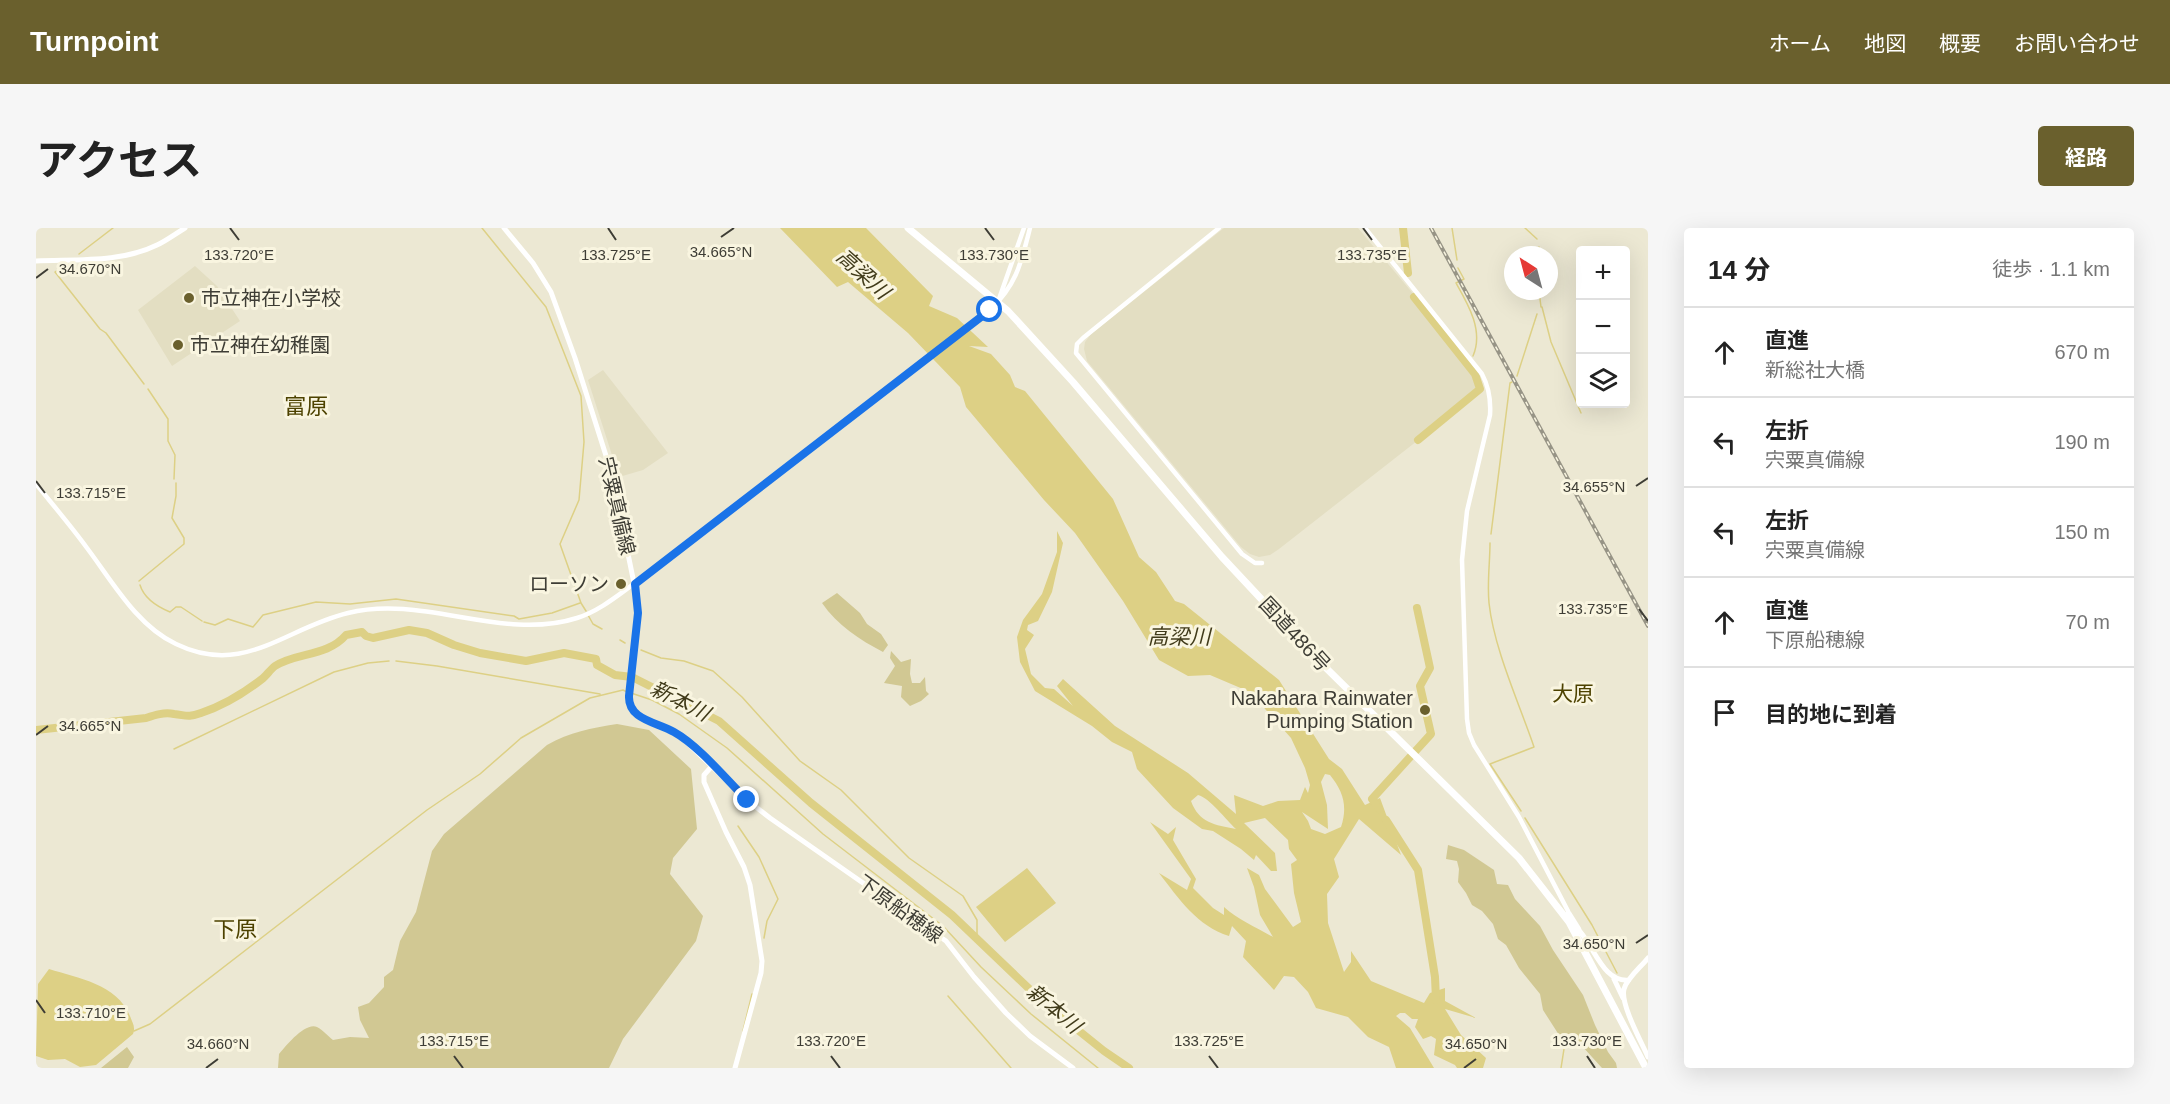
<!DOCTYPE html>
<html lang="ja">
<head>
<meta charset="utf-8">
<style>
  :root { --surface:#fff; --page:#f6f6f6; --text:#222; --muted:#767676; --line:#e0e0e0; --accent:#6a602d }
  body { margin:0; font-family:Arial,"Noto Sans JP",sans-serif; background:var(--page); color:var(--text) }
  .controls { position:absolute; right:18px; top:18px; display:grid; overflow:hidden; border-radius:6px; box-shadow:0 6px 24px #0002 }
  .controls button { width:54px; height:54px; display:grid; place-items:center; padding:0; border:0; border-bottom:2px solid var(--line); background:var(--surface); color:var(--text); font:30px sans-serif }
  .compass { position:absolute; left:1468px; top:18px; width:54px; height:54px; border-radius:50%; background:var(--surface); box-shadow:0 6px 24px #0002; rotate:324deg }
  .stop { position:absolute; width:18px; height:18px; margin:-14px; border:4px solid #1a73e8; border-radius:50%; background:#fff }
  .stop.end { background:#1a73e8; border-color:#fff; box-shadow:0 2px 6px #0008 }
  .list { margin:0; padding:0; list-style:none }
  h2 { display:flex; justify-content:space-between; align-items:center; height:78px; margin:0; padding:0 24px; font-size:26px }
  h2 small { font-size:20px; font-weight:400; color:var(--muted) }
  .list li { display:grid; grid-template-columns:39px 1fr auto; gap:18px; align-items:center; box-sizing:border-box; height:90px; padding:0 24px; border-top:2px solid var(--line) }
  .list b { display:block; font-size:22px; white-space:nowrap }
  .list p { margin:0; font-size:20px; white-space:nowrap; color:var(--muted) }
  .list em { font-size:20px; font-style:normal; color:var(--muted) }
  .icon { flex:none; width:33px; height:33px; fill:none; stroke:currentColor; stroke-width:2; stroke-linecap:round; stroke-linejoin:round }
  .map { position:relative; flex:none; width:1612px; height:840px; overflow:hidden; border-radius:6px }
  header { display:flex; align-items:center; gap:36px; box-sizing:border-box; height:84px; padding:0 30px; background:var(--accent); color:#fff }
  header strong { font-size:28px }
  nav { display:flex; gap:33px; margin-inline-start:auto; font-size:21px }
  .intro { display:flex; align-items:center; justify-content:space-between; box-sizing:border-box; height:144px; padding:0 36px }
  h1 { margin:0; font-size:42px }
  .button { padding:15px 27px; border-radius:6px; background:var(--accent); color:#fff; font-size:21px; font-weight:700 }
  main { display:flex; gap:36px; padding:0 36px }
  aside { flex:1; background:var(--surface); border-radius:6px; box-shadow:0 6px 24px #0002 }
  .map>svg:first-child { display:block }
  .built { fill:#e3dec2 }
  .green { fill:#d1c893 }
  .water { fill:#ddd085; fill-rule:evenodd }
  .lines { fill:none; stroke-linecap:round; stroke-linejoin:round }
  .stream { stroke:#ddd085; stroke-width:1.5 }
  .river { stroke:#ddd085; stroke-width:8 }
  .minor { stroke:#fff; stroke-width:4.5 }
  .major { stroke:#fff; stroke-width:5 }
  .highway { stroke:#fff; stroke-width:7 }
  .rail-casing { stroke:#979486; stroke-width:4 }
  .rail { stroke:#f9f5e0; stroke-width:1.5; stroke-dasharray:4.5; stroke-linecap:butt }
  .route { stroke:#1a73e8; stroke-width:8 }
  .ticks { fill:none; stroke:#3e3d35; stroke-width:2 }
  .poi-dot { fill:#6a602d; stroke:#f9f5e0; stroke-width:2 }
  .labels { text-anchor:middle; stroke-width:6; stroke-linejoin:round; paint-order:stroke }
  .poi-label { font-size:20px; fill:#3e3d35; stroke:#f9f5e0; text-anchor:start }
  .street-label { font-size:20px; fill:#3e3d35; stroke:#f9f5e0 }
  .water-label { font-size:21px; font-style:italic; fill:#413b1a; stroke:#f9f5e0 }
  .neighbourhood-label { font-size:21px; fill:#4d4200; stroke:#f9f5e0 }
  .quarter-label { font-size:22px; fill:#4d4200; stroke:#f9f5e0 }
  .ticks-label { font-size:15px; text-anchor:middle; fill:#3e3d35; stroke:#f9f5e0; stroke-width:6; stroke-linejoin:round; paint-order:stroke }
</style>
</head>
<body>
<header>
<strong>Turnpoint</strong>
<nav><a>ホーム</a><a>地図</a><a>概要</a><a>お問い合わせ</a></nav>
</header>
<div class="intro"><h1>アクセス</h1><a class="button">経路</a></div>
<main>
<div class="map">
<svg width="1612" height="840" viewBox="0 0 1612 840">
  <rect width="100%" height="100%" fill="#ece8d3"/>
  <path class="built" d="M 1188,0 L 1322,0 L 1379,68 L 1378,69 L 1435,142 L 1442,160 L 1379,211 L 1381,213 L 1243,321 L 1234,327 L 1223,329 L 1214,326 L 1205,319 L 1051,133 L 1048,121 L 1049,114 L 1055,106 Z
    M 159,38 L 181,58 L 204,93 L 136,138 L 102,82 Z
    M 567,142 L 632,225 L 607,242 L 583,249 L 552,152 Z"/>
  <path class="green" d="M 801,365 L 824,385 L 831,396 L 845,406 L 852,417 L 847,424 C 824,412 801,397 786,375 Z
    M 855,423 L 865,434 L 875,431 L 874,446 L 876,455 L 884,455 L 889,449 L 890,463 L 893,466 L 885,473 L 874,478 L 865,469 L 866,458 L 848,455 L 859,438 L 854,430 Z
    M 581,496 L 613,502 L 655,541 L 661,601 L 637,630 L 634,646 L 667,688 L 660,713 L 587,811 L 573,840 L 242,840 L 243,826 C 250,818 269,794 281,799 C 287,802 292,808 297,812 L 314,809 L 333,810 L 324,792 L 322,779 L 333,775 L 348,759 L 348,749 L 357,742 L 364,713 L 380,684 L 396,623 L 408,606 L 511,517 C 534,504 555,500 581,496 Z
    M 1412,617 L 1428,622 L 1458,642 L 1461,656 L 1472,657 L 1479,671 L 1504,698 L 1517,722 L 1547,767 L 1559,797 L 1572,824 L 1580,835 L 1581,840 L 1566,840 L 1546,818 L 1523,807 L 1507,782 L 1504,766 L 1483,740 L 1470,717 L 1462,711 L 1457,696 L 1446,683 L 1436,677 L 1430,665 L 1422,654 L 1423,641 L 1421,633 L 1410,631 Z
    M 91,819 L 98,829 L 92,840 L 65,840 Z"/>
  <path class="water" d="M 744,0 L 830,0 L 897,68 L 893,78 L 921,90 L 952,119 L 933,118 L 955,126 L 974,147 L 979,159 L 989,163 L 1077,271 L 1103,329 L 1120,344 L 1139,373 L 1148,376 L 1243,452 L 1293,531 L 1306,541 L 1329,577 L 1344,570 L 1365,627 L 1323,591 L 1298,631 L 1303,649 L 1291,666 L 1292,695 L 1308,744 L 1315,734 L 1315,723 L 1335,753 L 1388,775 L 1394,765 L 1409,760 L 1409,773 L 1440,790 L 1409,781 L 1425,807 L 1450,830 L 1447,840 L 1421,840 L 1419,837 L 1398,827 L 1400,811 L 1395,808 L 1387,811 L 1379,799 L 1382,791 L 1376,791 L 1369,785 L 1364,785 L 1360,788 L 1374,800 L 1398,840 L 1360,840 L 1353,819 L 1332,809 L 1312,789 L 1280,780 L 1272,764 L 1258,749 L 1248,748 L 1238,762 L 1207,729 L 1210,713 L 1196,698 L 1193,708 C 1161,698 1143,671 1123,645 L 1151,662 L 1155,651 L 1114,594 L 1132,606 L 1140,599 L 1137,612 L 1160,651 L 1157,660 L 1177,680 L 1188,687 L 1188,679 C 1202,692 1220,699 1237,709 L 1224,687 L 1218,659 L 1211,640 L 1223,647 L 1229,661 L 1257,699 L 1265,694 L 1258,665 L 1255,636 L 1261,632 L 1253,621 L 1252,612 L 1229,590 L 1208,595 L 1239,625 L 1241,643 L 1235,643 L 1220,627 L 1218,632 L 1205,621 L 1177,603 L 1166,601 L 1137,580 L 1101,541 L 1096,524 L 1076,514 L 1056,498 L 999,463 L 984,434 L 981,409 L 987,392 L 1006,366 L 1021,324 L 1021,303 L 1027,315 L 1016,364 L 1002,393 L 992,397 L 991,402 L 998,407 L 989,421 L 995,446 L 1009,460 L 1018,461 L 1037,478 L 1021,458 L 1027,451 L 1079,498 L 1152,545 L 1200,586 L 1198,567 L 1227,578 L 1242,573 L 1264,572 L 1269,559 L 1272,565 L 1274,557 L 1269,540 L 1255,510 L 1214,464 L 1174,447 L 1152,448 L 1123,432 L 1087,373 L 1039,305 L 1008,272 L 930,179 L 924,159 L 872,105 L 812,54 L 801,59 ZM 1289,546 L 1294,547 C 1307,563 1312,578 1305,599 L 1289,606 L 1275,601 L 1272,593 L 1266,584 L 1292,601 L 1291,577 L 1285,554 ZM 1162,567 C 1174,570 1190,592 1200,601 C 1179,597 1163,595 1155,573 Z
    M 991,640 L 1020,675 L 969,714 L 940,679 Z
    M 13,741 C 42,750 81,756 94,788 C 96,794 100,799 97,806 L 60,837 L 44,839 L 29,831 L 12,832 L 0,828 L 2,756 Z"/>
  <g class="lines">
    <path class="stream" d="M 446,0 L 510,79 L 545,168 L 548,214 L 543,272 L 524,316 L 545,375 L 550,383
      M 1416,0 L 1421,32
      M 1489,0 L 1501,11
      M 43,26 L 77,0
      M 1502,27 L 1503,19
      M 30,36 L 19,44 L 64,101 L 70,105 L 108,156
      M 1422,40 L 1428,51 L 1420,55 C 1432,76 1448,103 1437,128
      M 1503,63 L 1505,79
      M 1506,79 L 1515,114 L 1545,185
      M 1430,134 L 1431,133
      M 1481,148 L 1501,86
      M 112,161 L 132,191 L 132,213 L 139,227 L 138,251
      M 1455,306 L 1474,155 L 1476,154
      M 1454,315 C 1454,334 1451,355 1453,375 C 1458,421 1483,475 1498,519 L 1454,536 L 1485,583
      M 103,353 L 148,316 L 148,310 L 136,290 L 140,268 L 140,255
      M 104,357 C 108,370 122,379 134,384 L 140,379 L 145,379 L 166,393
      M 552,387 L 557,396 L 566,401
      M 168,394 L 179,397 L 192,391 L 217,399 L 227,387 L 280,374 L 314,376 L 360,371 L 478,388 L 483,391 L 516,385 L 544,375
      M 584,412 L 589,415
      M 605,422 L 625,430 L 648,433 L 677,443 L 706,469 L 764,533 L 805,562 L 873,630 L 927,668 L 941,692 L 941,709
      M 360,433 L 401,438 L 564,466
      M 595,465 L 616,472 L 643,486 L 691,520 L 787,606 L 907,698 L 945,739 L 995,786 L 1062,840
      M 138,521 L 298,444 L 332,435 L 353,433
      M 1489,590 L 1556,697 L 1581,745
      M 702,598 L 723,629 L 742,671 L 731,693 L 728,710
      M 912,768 L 975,840
      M 98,803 L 114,796 L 391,582 L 444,546 L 485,510 L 554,470 L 587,462 L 591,464
      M 707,803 L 716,766
      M 1525,840 L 1528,821"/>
    <path class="river" d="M 1367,0 L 1372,45
      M 1378,69 L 1439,146 L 1444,161 L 1382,212
      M 0,502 L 110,490 C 119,487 128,484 138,486 C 150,487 151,490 165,485 C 186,478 208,465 226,451 C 230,448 234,442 239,438 C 260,424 291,429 310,407 L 326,404 L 330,408 L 337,410 L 373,402 L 391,405 L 418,417 L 444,425 L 490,433 L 528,425 L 560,431 L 561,437 L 579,447 L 596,449 L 683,493 L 775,575 L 916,687 L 1007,774 L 1068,823 L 1093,840
      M 1343,581 L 1336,571 L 1395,506 L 1384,458 L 1394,440 L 1381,380
      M 1350,592 L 1382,642 L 1399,749 L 1400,772"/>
    <path class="minor" d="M 1183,0 L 1047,110 L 1041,116 L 1040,125 L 1206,326 L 1219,335 L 1226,335
      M 1329,0 L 1446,146 C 1453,159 1455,172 1454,187 L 1431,283 L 1426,332 L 1431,491 L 1433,505 L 1438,517 L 1483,589 L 1532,683 L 1533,692
      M 963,71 L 988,0
      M 0,256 C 17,277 35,298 51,320 C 76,353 101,398 140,416 C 208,449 249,400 312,385 C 388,366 466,414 541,390 C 563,383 581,368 599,355 L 954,82 C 981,56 985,35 994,0
      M 1533,685 L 1543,701"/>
    <path class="major" d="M 468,0 L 497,35 L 515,64 L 539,130 L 585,275 L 591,321 L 602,375 L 593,468 L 593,475 L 599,486 L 642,506 L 711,572 L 734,590 L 910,713 L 938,749 L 970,785 L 994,808 L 1037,840
      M 0,33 C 38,31 85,35 121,17 C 130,13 139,6 149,0
      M 676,538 L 668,547 L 668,554 L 690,604 L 708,639 L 714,657 L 726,733 L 725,745 L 699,840
      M 1535,695 C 1557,710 1564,755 1593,752
      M 1612,730 C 1605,739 1591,750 1588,761 C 1584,776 1606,815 1612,829
      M 1578,751 L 1587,770"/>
    <path class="highway" d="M 872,0 L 972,83 L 1037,154 L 1186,329 L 1286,436 L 1483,630 L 1533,694 L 1610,840"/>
    <defs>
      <path id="rail" d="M 1395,0 L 1612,398"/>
    </defs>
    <use href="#rail" class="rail-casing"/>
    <use href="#rail" class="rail"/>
  </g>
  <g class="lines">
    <path class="route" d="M 711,572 C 690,551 663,518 638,504 C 621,494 592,492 593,468 L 602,385 L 599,356 L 954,82"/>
  </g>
  <path class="ticks" d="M 194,0 L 203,12M 572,0 L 580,12M 949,0 L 958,12M 1327,0 L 1336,12M 685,9 L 698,0M 0,50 L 12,41M 0,253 L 9,265M 1600,258 L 1612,250M 1603,381 L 1612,393M 0,507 L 12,498M 1600,715 L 1612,707M 0,772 L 9,785M 418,828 L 427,840M 795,828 L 804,840M 1173,828 L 1182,840M 1551,828 L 1559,840M 170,840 L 182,831M 1428,840 L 1440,831"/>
  <g class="poi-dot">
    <circle cx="153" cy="70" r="6"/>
    <circle cx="142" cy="117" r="6"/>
    <circle cx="585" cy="356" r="6"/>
    <circle cx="1389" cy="482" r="6"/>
  </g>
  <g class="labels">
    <g class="poi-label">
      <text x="165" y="77">市立神在小学校</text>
      <text x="154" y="124">市立神在幼稚園</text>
      <text x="573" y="363" text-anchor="end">ローソン</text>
      <text x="1377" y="477" text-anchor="end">Nakahara Rainwater<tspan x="1377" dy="23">Pumping Station</tspan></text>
    </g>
    <g class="street-label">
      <text transform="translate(581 278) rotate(77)" y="7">宍粟真備線</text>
      <text transform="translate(1259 406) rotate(47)" y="7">国道486号</text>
      <text transform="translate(864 681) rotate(36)" y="7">下原船穂線</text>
    </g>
    <g class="water-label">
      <text transform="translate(827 46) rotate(42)" y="7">高梁川</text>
      <text x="1143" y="416">高梁川</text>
      <text transform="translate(644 473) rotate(27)" y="7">新本川</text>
      <text transform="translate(1018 781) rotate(40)" y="7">新本川</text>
    </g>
    <g class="neighbourhood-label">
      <text x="1537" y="473">大原</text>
    </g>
    <g class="quarter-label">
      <text x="270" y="186">富原</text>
      <text x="199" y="709">下原</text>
    </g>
  </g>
  <g class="ticks-label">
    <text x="685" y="29">34.665°N</text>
    <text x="203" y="32">133.720°E</text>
    <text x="580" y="32">133.725°E</text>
    <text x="958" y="32">133.730°E</text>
    <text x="1336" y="32">133.735°E</text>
    <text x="54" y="46">34.670°N</text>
    <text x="1558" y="264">34.655°N</text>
    <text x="55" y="270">133.715°E</text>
    <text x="1557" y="386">133.735°E</text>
    <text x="54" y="503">34.665°N</text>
    <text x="1558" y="721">34.650°N</text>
    <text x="55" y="790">133.710°E</text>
    <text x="418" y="818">133.715°E</text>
    <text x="795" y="818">133.720°E</text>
    <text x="1173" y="818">133.725°E</text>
    <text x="1551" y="818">133.730°E</text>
    <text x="182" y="821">34.660°N</text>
    <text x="1440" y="821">34.650°N</text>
  </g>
</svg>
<div class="controls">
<button>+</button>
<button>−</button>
<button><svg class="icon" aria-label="layers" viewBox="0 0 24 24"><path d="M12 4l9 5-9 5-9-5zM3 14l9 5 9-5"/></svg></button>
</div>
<svg class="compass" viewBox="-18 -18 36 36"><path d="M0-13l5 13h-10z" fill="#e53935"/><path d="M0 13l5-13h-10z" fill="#767676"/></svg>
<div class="stop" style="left:954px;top:82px"></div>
<div class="stop end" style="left:711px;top:572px"></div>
</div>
<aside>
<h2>14 分<small>徒歩 · 1.1 km</small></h2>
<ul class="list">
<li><svg class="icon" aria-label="ahead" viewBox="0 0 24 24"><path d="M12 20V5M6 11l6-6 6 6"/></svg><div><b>直進</b><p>新総社大橋</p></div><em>670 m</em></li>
<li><svg class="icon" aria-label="left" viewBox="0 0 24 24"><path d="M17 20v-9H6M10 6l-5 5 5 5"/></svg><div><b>左折</b><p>宍粟真備線</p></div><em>190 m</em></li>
<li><svg class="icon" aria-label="left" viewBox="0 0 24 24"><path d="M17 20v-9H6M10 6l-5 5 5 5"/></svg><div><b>左折</b><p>宍粟真備線</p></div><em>150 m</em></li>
<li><svg class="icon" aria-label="ahead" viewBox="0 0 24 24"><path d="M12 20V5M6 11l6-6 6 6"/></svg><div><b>直進</b><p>下原船穂線</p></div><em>70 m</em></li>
<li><svg class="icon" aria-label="arrive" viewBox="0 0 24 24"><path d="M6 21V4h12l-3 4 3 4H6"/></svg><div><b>目的地に到着</b></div></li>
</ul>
</aside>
</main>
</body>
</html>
